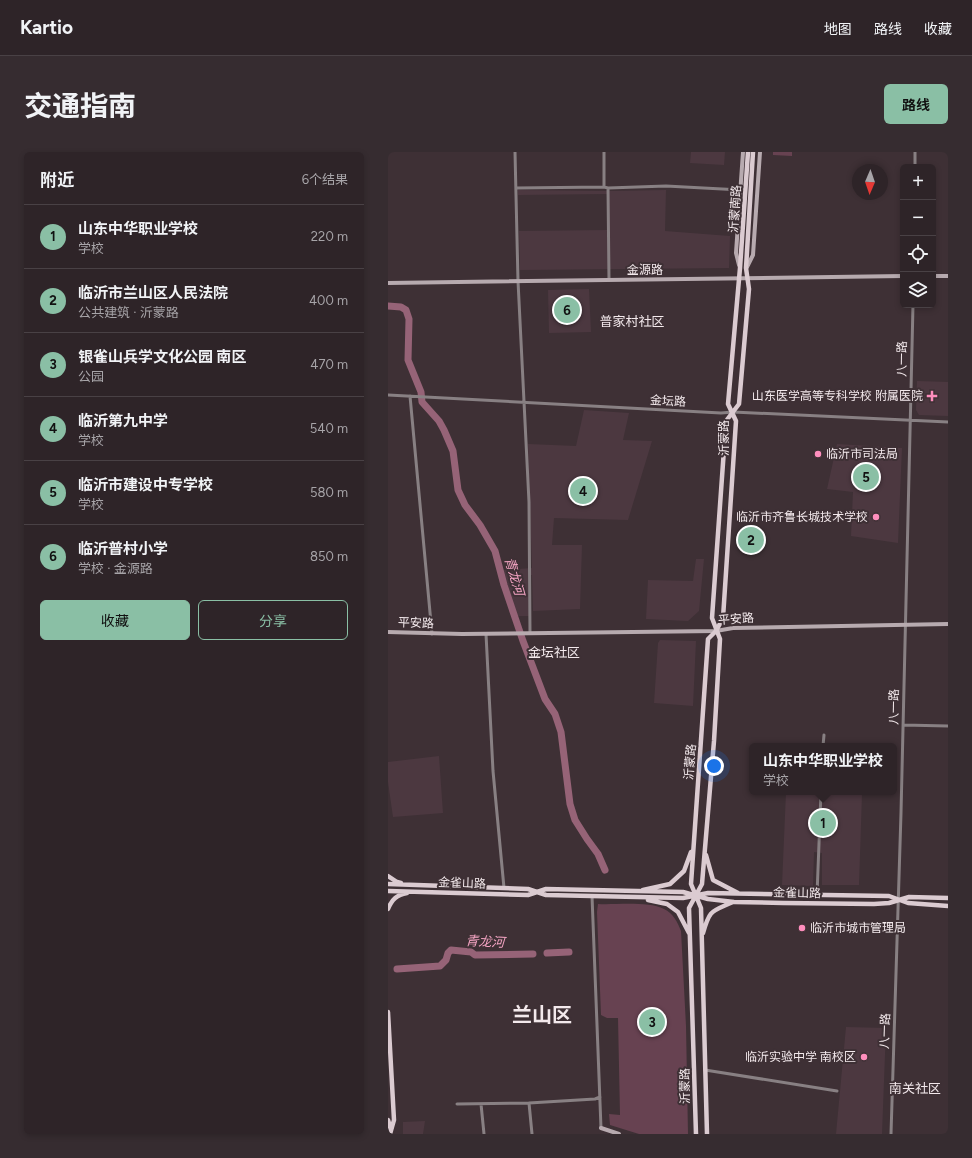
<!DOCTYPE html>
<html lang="zh">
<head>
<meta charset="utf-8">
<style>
  :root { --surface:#2e2428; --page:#362c30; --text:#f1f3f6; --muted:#a7a4a8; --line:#494145; --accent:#8abfa5 }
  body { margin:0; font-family:Figtree,"Noto Sans SC",sans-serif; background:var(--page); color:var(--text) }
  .controls { position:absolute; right:12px; top:12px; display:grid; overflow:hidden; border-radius:6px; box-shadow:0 2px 6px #0003 }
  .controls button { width:36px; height:36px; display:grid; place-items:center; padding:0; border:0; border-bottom:1px solid var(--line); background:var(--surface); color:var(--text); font:20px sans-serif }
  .compass { position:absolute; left:464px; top:12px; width:36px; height:36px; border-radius:50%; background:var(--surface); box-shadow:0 2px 6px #0003; rotate:182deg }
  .you { position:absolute; left:326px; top:614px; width:14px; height:14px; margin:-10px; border:3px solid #fff; border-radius:50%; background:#1a73e8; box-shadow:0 0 0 6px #1a73e833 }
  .badge { display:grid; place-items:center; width:26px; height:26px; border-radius:50%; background:var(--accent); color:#111; font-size:13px; font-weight:700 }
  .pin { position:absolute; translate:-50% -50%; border:2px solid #fff; box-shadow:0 1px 4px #0006 }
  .popup { position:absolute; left:361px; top:591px; width:148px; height:52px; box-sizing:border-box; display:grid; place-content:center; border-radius:6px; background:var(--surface); filter:drop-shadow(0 1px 3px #0005); font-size:13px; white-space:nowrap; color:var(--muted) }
  .popup b { font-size:15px; color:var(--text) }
  .popup::after { content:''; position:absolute; left:50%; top:100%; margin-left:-8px; border:8px solid transparent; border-top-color:var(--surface) }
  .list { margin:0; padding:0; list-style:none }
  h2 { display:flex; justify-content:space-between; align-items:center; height:52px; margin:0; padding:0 16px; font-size:17px }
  h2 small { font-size:13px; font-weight:400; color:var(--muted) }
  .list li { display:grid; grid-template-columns:26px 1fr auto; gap:12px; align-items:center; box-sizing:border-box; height:64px; padding:0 16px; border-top:1px solid var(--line) }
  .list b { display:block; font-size:15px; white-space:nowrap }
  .list p { margin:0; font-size:13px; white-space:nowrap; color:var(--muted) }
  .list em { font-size:13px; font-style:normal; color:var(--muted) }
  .actions { display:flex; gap:8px; padding:12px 16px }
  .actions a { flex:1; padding:9px 0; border:1px solid var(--accent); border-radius:6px; text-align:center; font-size:14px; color:var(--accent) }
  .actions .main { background:var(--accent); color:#111 }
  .icon { flex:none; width:22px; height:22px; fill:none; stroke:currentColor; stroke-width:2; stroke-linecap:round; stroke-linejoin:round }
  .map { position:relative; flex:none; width:560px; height:982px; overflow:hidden; border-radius:6px }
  header { display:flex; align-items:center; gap:24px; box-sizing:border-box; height:56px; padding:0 20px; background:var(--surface); border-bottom:1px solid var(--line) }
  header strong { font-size:19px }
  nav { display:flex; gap:22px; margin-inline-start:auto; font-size:14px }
  .intro { display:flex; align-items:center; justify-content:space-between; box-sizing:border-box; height:96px; padding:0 24px }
  h1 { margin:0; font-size:28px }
  .button { padding:10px 18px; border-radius:6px; background:var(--accent); color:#111; font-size:14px; font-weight:700 }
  main { display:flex; gap:24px; padding:0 24px }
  aside { flex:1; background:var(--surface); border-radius:6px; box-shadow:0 2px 6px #0003 }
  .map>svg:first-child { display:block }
  .built { fill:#4c3840 }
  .green { fill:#674251 }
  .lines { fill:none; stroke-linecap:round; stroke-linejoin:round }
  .river { stroke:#966377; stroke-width:7 }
  .street { stroke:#888083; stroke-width:3 }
  .secondary { stroke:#b7aaaf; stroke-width:4 }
  .primary { stroke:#dbcbd1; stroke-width:4.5 }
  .poi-dot { fill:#fe8ebd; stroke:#3e3035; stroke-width:1.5 }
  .labels { text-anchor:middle; stroke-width:4; stroke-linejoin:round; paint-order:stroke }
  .street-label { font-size:12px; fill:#f3e9ec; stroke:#3e3035 }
  .poi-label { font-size:12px; fill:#f3e9ec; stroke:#3e3035; text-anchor:end }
  .neighbourhood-label { font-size:13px; fill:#f3e9ec; stroke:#3e3035 }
  .water-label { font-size:13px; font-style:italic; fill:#f4a4c3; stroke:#3e3035 }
  .town-label { font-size:20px; font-weight:bold; fill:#f3e9ec; stroke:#3e3035 }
</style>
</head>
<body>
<header>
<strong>Kartio</strong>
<nav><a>地图</a><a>路线</a><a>收藏</a></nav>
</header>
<div class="intro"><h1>交通指南</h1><a class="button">路线</a></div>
<main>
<aside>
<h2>附近<small>6个结果</small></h2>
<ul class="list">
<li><span class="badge">1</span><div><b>山东中华职业学校</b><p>学校</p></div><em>220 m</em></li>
<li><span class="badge">2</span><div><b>临沂市兰山区人民法院</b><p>公共建筑 · 沂蒙路</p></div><em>400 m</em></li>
<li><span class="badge">3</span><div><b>银雀山兵学文化公园 南区</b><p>公园</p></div><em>470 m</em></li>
<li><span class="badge">4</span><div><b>临沂第九中学</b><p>学校</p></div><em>540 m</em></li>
<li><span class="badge">5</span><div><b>临沂市建设中专学校</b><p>学校</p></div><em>580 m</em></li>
<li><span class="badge">6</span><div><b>临沂普村小学</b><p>学校 · 金源路</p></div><em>850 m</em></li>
</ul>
<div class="actions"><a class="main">收藏</a><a>分享</a></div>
</aside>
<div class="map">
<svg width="560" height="982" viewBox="0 0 560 982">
  <rect width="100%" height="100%" fill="#3e3035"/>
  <path class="built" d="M 303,0 L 337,0 L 336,13 L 302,11 Z
    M 130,38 L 223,39 L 278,38 L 277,79 L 342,84 L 341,116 L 132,118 L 131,79 L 220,78 L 220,42 L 130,43 Z
    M 201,137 L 203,180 L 161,181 L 160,138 Z
    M 529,229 L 560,230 L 560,264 L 531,263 L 528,258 Z
    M 196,258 L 241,261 L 235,288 L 264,289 L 240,368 L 166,366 L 164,393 L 194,393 L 192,457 L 145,459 L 144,423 L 140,423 L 141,464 L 130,464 L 122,444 L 115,418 L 144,416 L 140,292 L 188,294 Z
    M 449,292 L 514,296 L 510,391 L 463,384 L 465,340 L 439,337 Z
    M 308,407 L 316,407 L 311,459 L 300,469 L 258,467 L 260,428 L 305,429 Z
    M 272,488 L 308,489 L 305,554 L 266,551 L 270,491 Z
    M 51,604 L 55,661 L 5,665 L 0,630 L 0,610 Z
    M 398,640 L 460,640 L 474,642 L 471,733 L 434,733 L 434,701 L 426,700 L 425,734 L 394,733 Z
    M 458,875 L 498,876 L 494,982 L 448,982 Z
    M 37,969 L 35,982 L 15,982 L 15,970 Z"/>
  <path class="green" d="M 385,0 L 404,0 L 404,4 L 385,3 Z
    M 210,752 C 228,753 260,749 276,757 C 285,761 290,771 293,779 L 298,874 L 300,982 L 251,982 L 222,973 L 221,962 L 232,963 L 230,866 L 219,866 L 213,863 L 209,760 Z"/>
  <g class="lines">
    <path class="river" d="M 0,154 L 13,155 L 18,158 L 21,167 L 20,208 L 33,240 L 34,250 L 51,269 L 56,278 L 65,299 L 70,338 L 77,353 L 92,373 L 107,399 L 116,433 L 135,489 L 157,547 L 167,562 L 173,580 L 182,652 L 187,668 L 199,687 L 210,702 L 217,718
      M 159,801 L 181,800
      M 9,817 L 52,814 L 58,808 L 60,801 L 63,798 L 83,800 L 87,803 L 145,802"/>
    <path class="street" d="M 127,0 L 130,129 L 141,350 L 142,481
      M 216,0 L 216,35
      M 527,15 L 527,0
      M 128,36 L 216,35 L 220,36 L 278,34 L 353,38
      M 220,36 L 221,128
      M 0,243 L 333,261 L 345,260 L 560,270
      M 22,244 L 44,482
      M 98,482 L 105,619 L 116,736
      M 515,573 L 560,574
      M 435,594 L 436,583
      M 429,743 L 433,640
      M 204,744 L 213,976
      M 317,918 L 449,939
      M 141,951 L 144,982
      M 69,952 L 141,951 L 207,947 L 212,945
      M 93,952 L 96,982
      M 503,982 L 513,661 L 525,153"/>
    <path class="secondary" d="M 351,113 L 348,101 L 355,0
      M 359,115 L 365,103 L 372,0
      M 545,124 L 560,124
      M 0,131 L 515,124
      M 0,480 L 74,482 L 328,479 L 345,476 L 560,472
      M 213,976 L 231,982"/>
    <path class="primary" d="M 318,703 L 325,728 L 350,741
      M 0,724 L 9,730 L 13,731
      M 0,732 L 140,737 L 158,743 L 295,746 L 320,741 L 501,744 L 520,751 L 560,754
      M 255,738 L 282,732 L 296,719 L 303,700
      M 0,739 L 140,743 L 158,737 L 295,740 L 320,747 L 346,750 L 395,751 L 486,752 L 501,751 L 521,745 L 560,746
      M 260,748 L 279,752 L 290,760 L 301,781
      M 0,757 C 4,747 9,743 19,741
      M 315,781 C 322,757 323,760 345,750
      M 0,860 L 6,968 L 2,982
      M 0,968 L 3,978
      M 308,982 L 301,756 L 314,732 L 326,589 L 332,487 L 324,466 L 338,269 L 351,252 L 361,137 L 358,116 L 365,0
      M 319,982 L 313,756 L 303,732 L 320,487 L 328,479 L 335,466 L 348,269 L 340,252 L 352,116 L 360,0"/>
  </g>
  <g class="poi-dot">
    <path d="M542 238h4v4h4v4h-4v4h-4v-4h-4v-4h4z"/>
    <circle cx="430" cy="302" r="4"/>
    <circle cx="488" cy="365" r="4"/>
    <circle cx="414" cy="776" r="4"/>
    <circle cx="476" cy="905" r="4"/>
  </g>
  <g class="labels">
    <g class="street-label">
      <text transform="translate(347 57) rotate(-86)" y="4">沂蒙南路</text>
      <text x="257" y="122">金源路</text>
      <text transform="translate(514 207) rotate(-89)" y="4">八一路</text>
      <text transform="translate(280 249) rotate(3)" y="4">金坛路</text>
      <text transform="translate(336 286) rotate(-90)" y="4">沂蒙路</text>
      <text transform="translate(348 467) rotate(-4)" y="4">平安路</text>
      <text transform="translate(28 471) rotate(2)" y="4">平安路</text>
      <text transform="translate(506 555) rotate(-89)" y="4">八一路</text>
      <text transform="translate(302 610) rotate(-85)" y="4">沂蒙路</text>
      <text transform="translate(74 731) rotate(2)" y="4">金雀山路</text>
      <text transform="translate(409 741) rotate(1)" y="4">金雀山路</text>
      <text transform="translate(497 879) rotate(-88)" y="4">八一路</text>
      <text transform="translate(297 934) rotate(-91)" y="4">沂蒙路</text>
    </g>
    <g class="poi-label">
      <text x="535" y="248">山东医学高等专科学校 附属医院</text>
      <text x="438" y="306" text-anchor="start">临沂市司法局</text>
      <text x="480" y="369">临沂市齐鲁长城技术学校</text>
      <text x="422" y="780" text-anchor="start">临沂市城市管理局</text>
      <text x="468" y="909">临沂实验中学 南校区</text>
    </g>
    <g class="neighbourhood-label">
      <text x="244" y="174">普家村社区</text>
      <text x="166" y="505">金坛社区</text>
      <text x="527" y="941">南关社区</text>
    </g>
    <g class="water-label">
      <text transform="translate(127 424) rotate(74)" y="5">青龙河</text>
      <text transform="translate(97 789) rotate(3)" y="5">青龙河</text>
    </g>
    <g class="town-label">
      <text x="154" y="870">兰山区</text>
    </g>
  </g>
</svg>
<div class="controls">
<button>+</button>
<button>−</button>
<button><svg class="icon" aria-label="locate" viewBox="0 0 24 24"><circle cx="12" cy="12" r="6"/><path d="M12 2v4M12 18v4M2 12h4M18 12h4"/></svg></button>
<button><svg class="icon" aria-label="layers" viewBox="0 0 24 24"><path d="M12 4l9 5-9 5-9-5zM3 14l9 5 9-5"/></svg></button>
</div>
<svg class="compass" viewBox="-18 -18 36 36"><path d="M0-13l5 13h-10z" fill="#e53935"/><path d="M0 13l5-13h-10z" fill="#a7a4a8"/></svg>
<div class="you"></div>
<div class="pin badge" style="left:435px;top:671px">1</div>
<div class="popup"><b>山东中华职业学校</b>学校</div>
<div class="pin badge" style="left:363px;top:388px">2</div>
<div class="pin badge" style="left:264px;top:870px">3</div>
<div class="pin badge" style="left:195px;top:339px">4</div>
<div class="pin badge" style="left:478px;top:325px">5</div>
<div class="pin badge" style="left:179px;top:158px">6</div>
</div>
</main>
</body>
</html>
